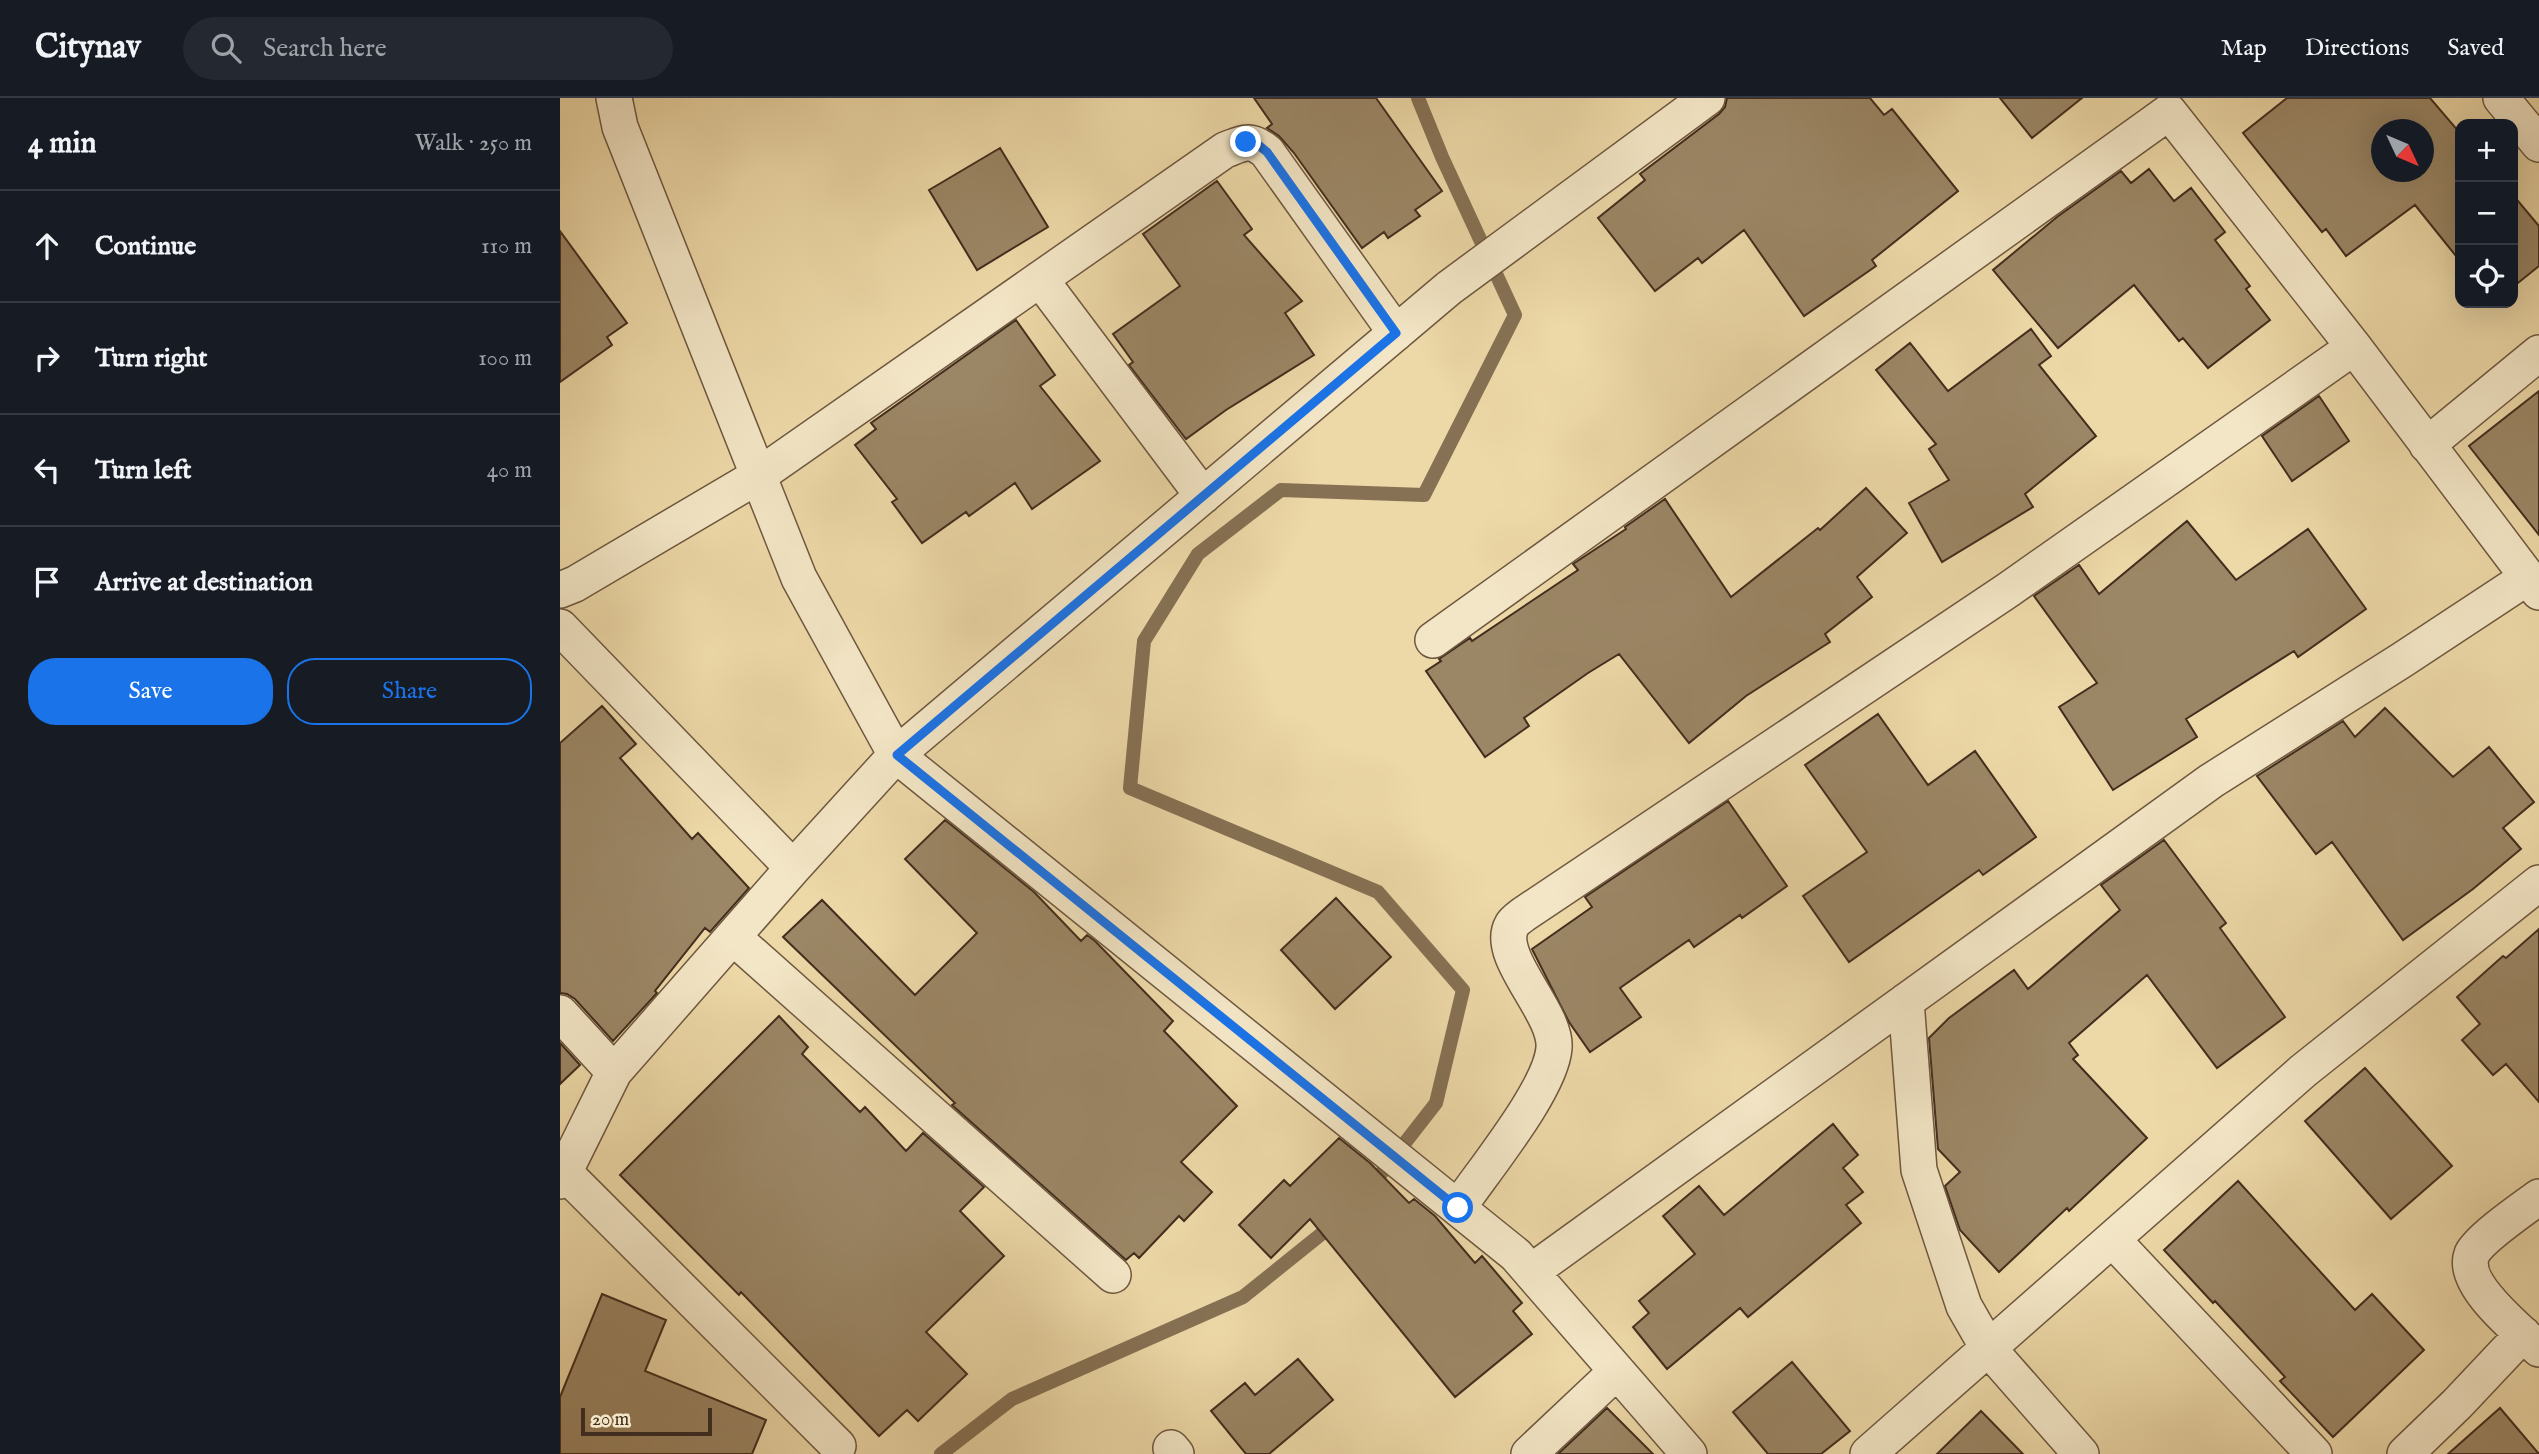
<!DOCTYPE html>
<html lang="en">
<head>
<meta charset="utf-8">
<style>
  :root { --surface:#171b24; --page:#242831; --text:#f1f3f6; --muted:#9ea1a6; --line:#363941; --accent:#1a73e8 }
  body { margin:0; font-family:"IM FELL English",serif; background:var(--page); color:var(--text) }
  .controls { position:absolute; right:21px; top:21px; display:grid; overflow:hidden; border-radius:14px; box-shadow:0 7px 28px #0002 }
  .controls button { width:63px; height:63px; display:grid; place-items:center; padding:0; border:0; border-bottom:2px solid var(--line); background:var(--surface); color:var(--text); font:35px sans-serif }
  .compass { position:absolute; left:1811px; top:21px; width:63px; height:63px; border-radius:50%; background:var(--surface); box-shadow:0 7px 28px #0002; rotate:134deg }
  .scale { position:absolute; left:21px; bottom:18px; width:131px; box-sizing:border-box; padding-left:7px; border:4px solid #432d1e; border-top:0; font-size:19px; line-height:24px; white-space:nowrap; color:#432d1e; -webkit-text-stroke:5px #f3e6c6; paint-order:stroke }
  .stop { position:absolute; width:21px; height:21px; margin:-16px; border:5px solid #1a73e8; border-radius:50%; background:#fff }
  .stop.end { background:#1a73e8; border-color:#fff; box-shadow:0 2px 7px #0008 }
  .list { margin:0; padding:0; list-style:none }
  h2 { display:flex; justify-content:space-between; align-items:center; height:91px; margin:0; padding:0 28px; font-size:30px }
  h2 small { font-size:23px; font-weight:400; color:var(--muted) }
  .list li { display:grid; grid-template-columns:46px 1fr auto; gap:21px; align-items:center; box-sizing:border-box; height:112px; padding:0 28px; border-top:2px solid var(--line) }
  .list b { display:block; font-size:26px; white-space:nowrap }
  .list em { font-size:23px; font-style:normal; color:var(--muted) }
  .actions { display:flex; gap:14px; padding:21px 28px }
  .actions a { flex:1; padding:16px 0; border:2px solid var(--accent); border-radius:28px; text-align:center; font-size:24px; color:var(--accent) }
  .actions .main { background:var(--accent); color:#fff }
  .icon { flex:none; width:38px; height:38px; fill:none; stroke:currentColor; stroke-width:2; stroke-linecap:round; stroke-linejoin:round }
  .map { position:relative; flex:none; width:1979px; height:1356px; overflow:hidden }
  header { display:flex; align-items:center; gap:42px; box-sizing:border-box; height:98px; padding:0 35px; background:var(--surface); border-bottom:2px solid var(--line) }
  header strong { font-size:33px }
  nav { display:flex; gap:38px; margin-inline-start:auto; font-size:24px }
  .search { width:490px; height:63px; background:var(--page); display:flex; align-items:center; gap:18px; box-sizing:border-box; padding:0 24px; border-radius:38px; color:var(--muted); font-size:26px }
  main { display:flex }
  aside { flex:1; background:var(--surface) }
  .map>svg:first-child { display:block }
  .lines { fill:none; stroke-linecap:round; stroke-linejoin:round }
  .stream { stroke:#867154; stroke-width:14 }
  .building { fill:#9b8665; stroke:#432d1e; stroke-width:2; fill-rule:evenodd }
  .street-casing { stroke:#6e5840; stroke-width:38 }
  .street { stroke:#f3e6c6; stroke-width:35 }
  .route { stroke:#1a73e8; stroke-width:9 }
</style>
</head>
<body>
<header>
<strong>Citynav</strong>
<div class="search"><svg class="icon" aria-label="search" viewBox="0 0 24 24"><circle cx="10" cy="10" r="6"/><path d="M15 15l6 6"/></svg>Search here</div>
<nav><a>Map</a><a>Directions</a><a>Saved</a></nav>
</header>
<main>
<aside>
<h2>4 min<small>Walk · 250 m</small></h2>
<ul class="list">
<li><svg class="icon" aria-label="ahead" viewBox="0 0 24 24"><path d="M12 20V5M6 11l6-6 6 6"/></svg><div><b>Continue</b></div><em>110 m</em></li>
<li><svg class="icon" aria-label="right" viewBox="0 0 24 24"><path d="M7 20v-9h11M14 6l5 5-5 5"/></svg><div><b>Turn right</b></div><em>100 m</em></li>
<li><svg class="icon" aria-label="left" viewBox="0 0 24 24"><path d="M17 20v-9H6M10 6l-5 5 5 5"/></svg><div><b>Turn left</b></div><em>40 m</em></li>
<li><svg class="icon" aria-label="arrive" viewBox="0 0 24 24"><path d="M6 21V4h12l-3 4 3 4H6"/></svg><div><b>Arrive at destination</b></div></li>
</ul>
<div class="actions"><a class="main">Save</a><a>Share</a></div>
</aside>
<div class="map">
<svg width="1979" height="1356" viewBox="0 0 1979 1356">
  <rect width="100%" height="100%" fill="#edd8a7"/>
  <filter id="stains"><feTurbulence type="fractalNoise" baseFrequency=".00286" numOctaves="4"/><feColorMatrix values="0 0 0 0 .2 0 0 0 0 .09 0 0 0 0 .02 0 0 0 .5 -.17"/></filter>
  <radialGradient id="worn" r=".72"><stop offset=".6" stop-color="#630" stop-opacity="0"/><stop offset="1" stop-color="#630" stop-opacity=".3"/></radialGradient>
  <g class="lines">
    <path class="stream" d="M 809,1091 L 876,1005 L 903,892 L 818,794 L 570,690 L 584,543 L 638,456 L 721,392 L 864,397 L 955,217 L 882,59 L 858,0
      M 381,1356 L 452,1301 L 683,1199 L 775,1125"/>
  </g>
  <path class="building" d="M 694,0 L 816,0 L 882,93 L 855,112 L 860,118 L 828,140 L 824,134 L 802,150 L 734,55 L 719,38 L 707,30 L 712,26 Z
    M 1167,0 L 1310,0 L 1324,17 L 1332,11 L 1398,93 L 1312,162 L 1316,168 L 1244,218 L 1184,132 L 1142,165 L 1138,160 L 1095,193 L 1038,120 L 1085,82 L 1080,76 L 1159,16 L 1165,9 Z
    M 1440,0 L 1522,0 L 1472,40 Z
    M 1727,0 L 1870,0 L 1900,35 L 1900,163 L 1855,107 L 1786,158 L 1766,131 L 1762,134 L 1683,35 ZM 1822,32 L 1864,32 L 1864,74 L 1822,74 Z
    M 440,50 L 488,129 L 417,172 L 369,92 Z
    M 1589,71 L 1614,103 L 1631,90 L 1665,134 L 1655,142 L 1690,188 L 1686,191 L 1710,222 L 1648,270 L 1623,240 L 1619,243 L 1574,187 L 1498,250 L 1433,172 L 1497,119 L 1561,73 L 1571,85 Z
    M 657,83 L 692,131 L 684,137 L 742,203 L 725,215 L 754,257 L 666,312 L 626,341 L 569,267 L 573,264 L 553,236 L 620,188 L 583,136 Z
    M 1953,97 L 1979,128 L 1979,168 L 1953,189 Z
    M 0,133 L 67,225 L 47,239 L 52,247 L 0,284 Z
    M 456,222 L 495,277 L 480,288 L 540,363 L 472,411 L 455,385 L 409,418 L 406,414 L 362,445 L 332,404 L 337,401 L 295,347 L 316,331 L 311,325 Z
    M 1471,231 L 1491,258 L 1479,267 L 1536,338 L 1465,396 L 1473,409 L 1382,464 L 1349,405 L 1389,382 L 1369,351 L 1376,346 L 1316,272 L 1350,245 L 1388,293 Z
    M 1979,293 L 1979,437 L 1909,348 Z
    M 1759,298 L 1789,343 L 1732,383 L 1702,338 Z
    M 1306,390 L 1347,435 L 1297,479 L 1312,499 L 1265,536 L 1270,544 L 1186,598 L 1129,645 L 1059,556 L 1028,575 L 964,620 L 969,628 L 925,659 L 866,573 L 881,563 L 879,561 L 910,540 L 912,543 L 1018,472 L 1013,466 L 1066,431 L 1065,429 L 1105,401 L 1171,499 L 1258,430 L 1260,432 Z
    M 1627,423 L 1676,482 L 1748,431 L 1806,511 L 1738,559 L 1734,553 L 1626,621 L 1637,639 L 1553,692 L 1499,609 L 1537,585 L 1474,498 L 1519,467 L 1539,496 Z
    M 42,608 L 76,646 L 60,660 L 132,741 L 138,735 L 189,790 L 150,834 L 145,830 L 95,893 L 97,895 L 53,943 L 15,901 L 7,896 L 0,895 L 0,645 Z
    M 1825,610 L 1893,679 L 1929,649 L 1974,704 L 1943,730 L 1961,751 L 1913,791 L 1843,842 L 1772,744 L 1756,756 L 1697,678 L 1783,623 L 1795,639 Z
    M 1318,616 L 1368,687 L 1415,653 L 1476,739 L 1423,777 L 1419,772 L 1289,864 L 1243,798 L 1307,754 L 1245,667 Z
    M 1168,703 L 1227,788 L 1182,820 L 1180,817 L 1134,849 L 1129,842 L 1060,890 L 1081,919 L 1030,954 L 1009,924 L 972,851 L 1032,809 L 1025,799 Z
    M 385,722 L 474,794 L 521,843 L 527,837 L 535,843 L 613,923 L 604,933 L 677,1008 L 621,1064 L 652,1094 L 624,1123 L 619,1118 L 579,1160 L 574,1155 L 566,1162 L 392,1007 L 395,1005 L 223,839 L 262,802 L 355,897 L 417,835 L 345,761 Z
    M 1604,742 L 1666,825 L 1660,830 L 1725,919 L 1657,970 L 1587,877 L 1509,945 L 1518,957 L 1513,961 L 1587,1040 L 1509,1113 L 1507,1110 L 1439,1174 L 1400,1132 L 1385,1088 L 1400,1074 L 1378,1051 L 1369,940 L 1389,920 L 1454,872 L 1468,891 L 1560,812 L 1541,787 Z
    M 776,800 L 831,859 L 775,911 L 721,852 Z
    M 1979,831 L 1979,1004 L 1946,966 L 1933,977 L 1902,942 L 1920,926 L 1897,899 L 1943,858 L 1946,860 Z
    M 219,918 L 248,949 L 242,956 L 300,1014 L 305,1009 L 346,1053 L 363,1035 L 424,1089 L 400,1113 L 444,1158 L 366,1234 L 407,1276 L 358,1323 L 347,1312 L 319,1338 L 181,1194 L 179,1197 L 60,1077 Z
    M 0,945 L 20,967 L 0,986 Z
    M 1805,970 L 1892,1068 L 1831,1121 L 1745,1023 Z
    M 1273,1026 L 1298,1057 L 1283,1070 L 1303,1094 L 1286,1107 L 1301,1125 L 1188,1219 L 1180,1210 L 1107,1271 L 1073,1229 L 1089,1215 L 1079,1203 L 1135,1156 L 1103,1118 L 1139,1088 L 1164,1117 Z
    M 779,1040 L 810,1065 L 849,1105 L 854,1101 L 875,1118 L 915,1165 L 922,1158 L 962,1205 L 953,1213 L 972,1236 L 895,1299 L 750,1121 L 711,1160 L 679,1127 L 724,1082 L 730,1088 Z
    M 1678,1083 L 1795,1212 L 1812,1196 L 1864,1252 L 1773,1339 L 1720,1283 L 1725,1279 L 1655,1203 L 1653,1205 L 1604,1152 Z
    M 42,1196 L 106,1222 L 85,1273 L 206,1322 L 192,1356 L 0,1356 L 0,1299 Z
    M 738,1261 L 773,1302 L 709,1356 L 686,1356 L 651,1313 L 685,1285 L 695,1297 Z
    M 1232,1264 L 1290,1333 L 1261,1356 L 1208,1356 L 1173,1314 Z
    M 1047,1310 L 1093,1356 L 998,1356 Z
    M 1940,1310 L 1979,1356 L 1888,1356 Z
    M 1421,1313 L 1463,1356 L 1377,1356 Z"/>
  <g class="lines">
    <defs>
      <path id="street" d="M 1941,0 L 1979,46
        M 480,181 L 643,398
        M 1867,347 L 1979,255
        M 0,492 L 15,486 L 198,378 L 665,52 C 684,45 690,40 707,54 L 836,235
        M 0,529 L 233,770
        M 873,542 L 1609,14 L 1794,249 L 1979,494
        M 173,839 L 553,1177
        M 1346,903 L 1359,1072 L 1404,1208 L 1428,1250 L 1521,1356
        M 0,915 L 54,974
        M 4,1074 L 278,1348
        M 0,1083 L 54,974 L 233,770 L 336,657 L 239,480 L 60,29 L 54,0
        M 1979,1099 C 1964,1110 1919,1141 1912,1156 C 1900,1186 1960,1233 1979,1251
        M 898,1110 C 923,1073 991,991 994,950 C 997,914 934,858 952,827 C 954,823 960,819 964,816 L 1448,492 L 1794,249
        M 1552,1141 L 1754,1356
        M 971,1174 L 1651,683 L 1842,562 L 1968,479
        M 611,1350 L 616,1356
        M 969,1356 L 1057,1273
        M 1129,1356 L 956,1157 L 336,657 L 889,190 L 1147,0
        M 1308,1356 L 1743,973 L 1979,785
        M 1845,1356 L 1897,1306 L 1963,1236"/>
    </defs>
    <use href="#street" class="street-casing"/>
    <use href="#street" class="street"/>
  </g>
  <g class="lines">
    <path class="route" d="M 686,44 L 697,46 L 707,54 L 836,235 L 337,657 L 898,1110"/>
  </g>
  <rect width="100%" height="100%" filter="url(#stains)"/>
  <rect width="100%" height="100%" fill="url(#worn)"/>
</svg>
<div class="controls">
<button>+</button>
<button>−</button>
<button><svg class="icon" aria-label="locate" viewBox="0 0 24 24"><circle cx="12" cy="12" r="6"/><path d="M12 2v4M12 18v4M2 12h4M18 12h4"/></svg></button>
</div>
<svg class="compass" viewBox="-18 -18 36 36"><path d="M0-13l5 13h-10z" fill="#e53935"/><path d="M0 13l5-13h-10z" fill="#9ea1a6"/></svg>
<div class="scale">20 m</div>
<div class="stop" style="left:898px;top:1110px"></div>
<div class="stop end" style="left:686px;top:44px"></div>
</div>
</main>
</body>
</html>
